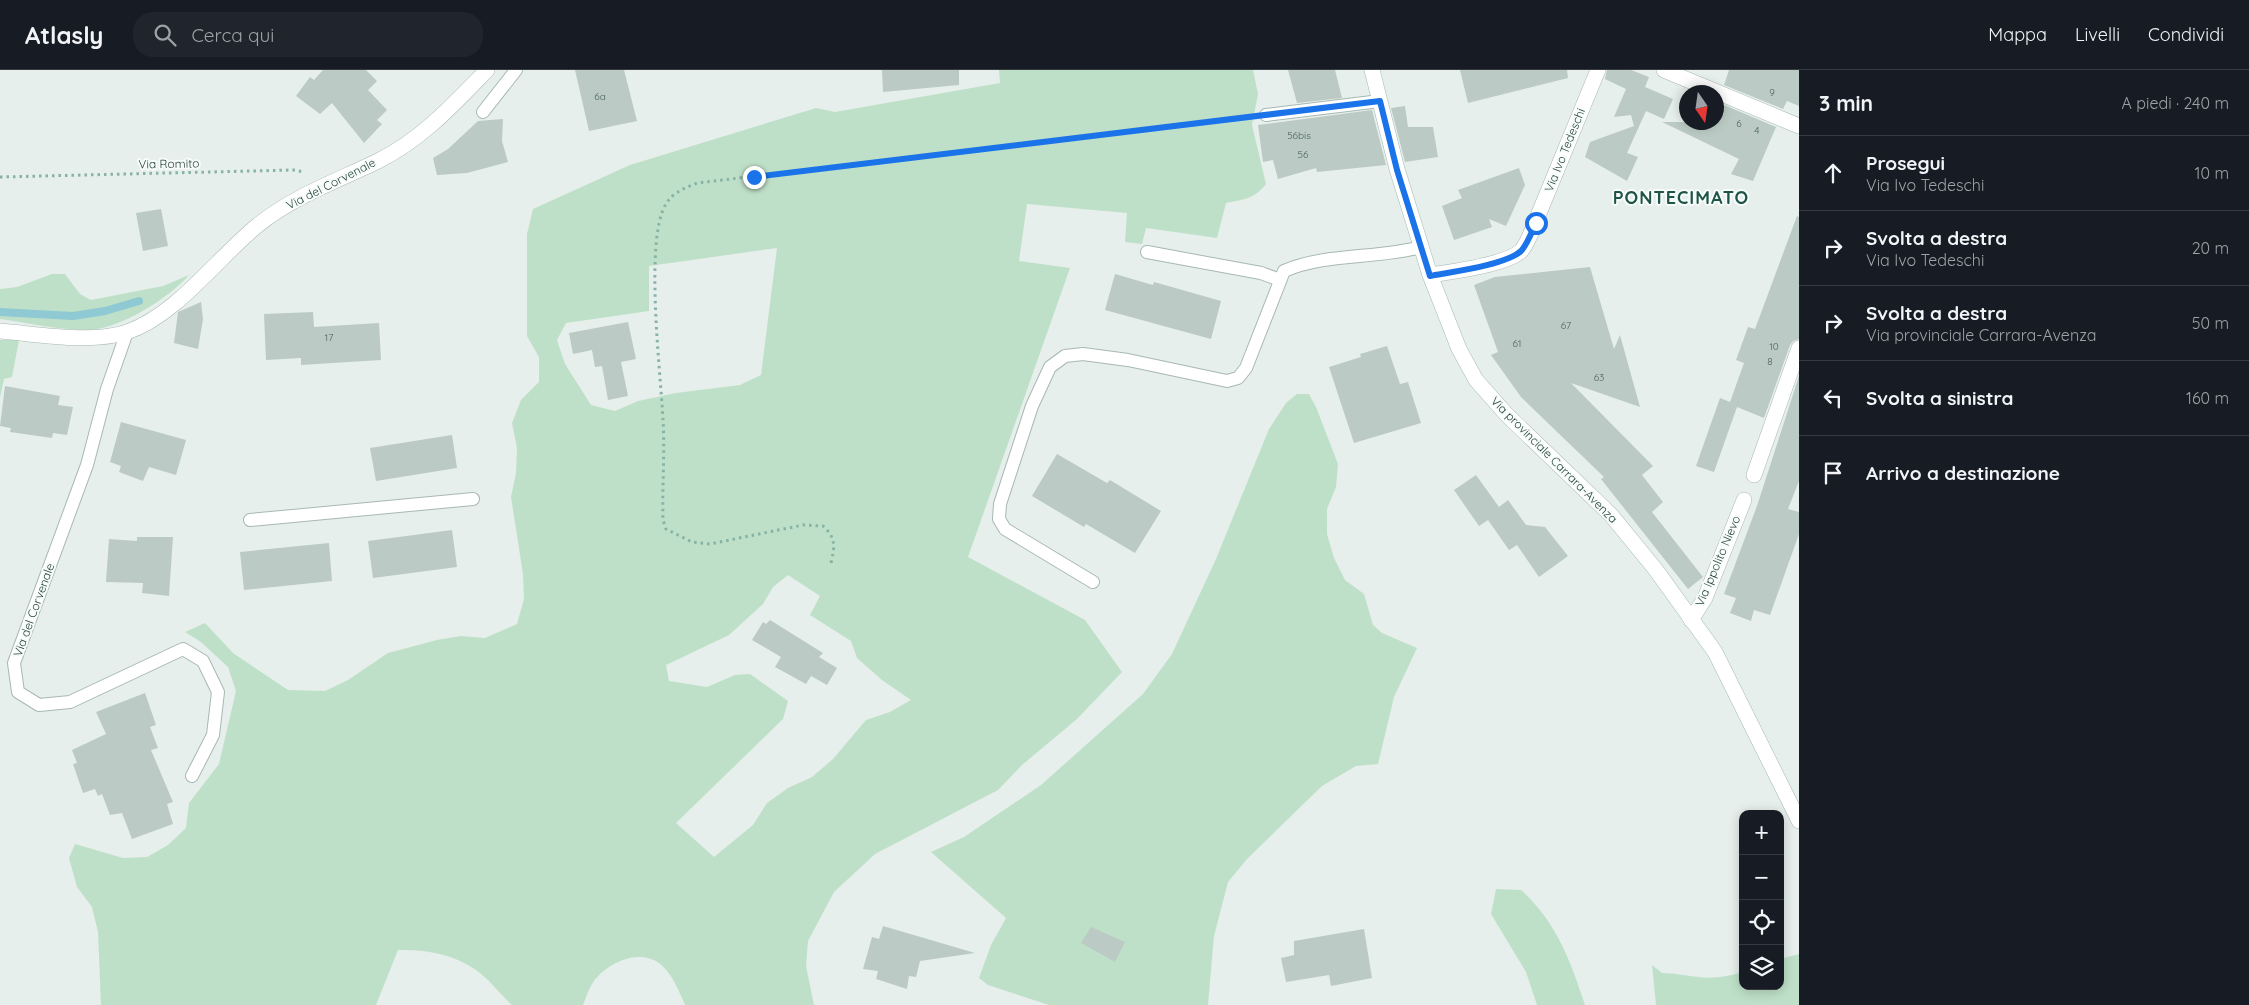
<!DOCTYPE html>
<html lang="it">
<head>
<meta charset="utf-8">
<style>
  :root { --surface:#171b24; --page:#20242c; --text:#f1f3f6; --muted:#9ea1a6; --line:#363941 }
  body { margin:0; font-family:Quicksand,sans-serif; background:var(--page); color:var(--text) }
  .controls { position:absolute; right:15px; bottom:15px; display:grid; overflow:hidden; border-radius:10px; box-shadow:0 2px 12px #0003 }
  .controls button { width:45px; height:45px; display:grid; place-items:center; padding:0; border:0; border-bottom:1px solid var(--line); background:var(--surface); color:var(--text); font:25px sans-serif }
  .compass { position:absolute; left:1679px; top:15px; width:45px; height:45px; border-radius:50%; background:var(--surface); box-shadow:0 2px 12px #0003; rotate:167deg }
  .stop { position:absolute; width:15px; height:15px; margin:-11px; border:4px solid #1a73e8; border-radius:50%; background:#fff }
  .stop.end { background:#1a73e8; border-color:#fff; box-shadow:0 1px 5px #0008 }
  .list { margin:0; padding:0; list-style:none }
  h2 { display:flex; justify-content:space-between; align-items:center; height:65px; margin:0; padding:0 20px; font-size:21px }
  h2 small { font-size:16px; font-weight:400; color:var(--muted) }
  .list li { display:grid; grid-template-columns:32px 1fr auto; gap:15px; align-items:center; box-sizing:border-box; height:75px; padding:0 20px; border-top:1px solid var(--line) }
  .list b { display:block; font-size:19px; white-space:nowrap }
  .list p { margin:0; font-size:16px; white-space:nowrap; color:var(--muted) }
  .list em { font-size:16px; font-style:normal; color:var(--muted) }
  .icon { flex:none; width:28px; height:28px; fill:none; stroke:currentColor; stroke-width:2; stroke-linecap:round; stroke-linejoin:round }
  .map { position:relative; flex:none; width:1799px; height:935px; overflow:hidden }
  header { display:flex; align-items:center; gap:30px; box-sizing:border-box; height:70px; padding:0 25px; background:var(--surface); border-bottom:1px solid var(--line) }
  header strong { font-size:24px }
  nav { display:flex; gap:28px; margin-inline-start:auto; font-size:18px }
  .search { width:350px; height:45px; background:var(--page); display:flex; align-items:center; gap:12px; box-sizing:border-box; padding:0 18px; border-radius:20px; color:var(--muted); font-size:19px }
  main { display:flex }
  aside { flex:1; background:var(--surface) }
  .map>svg:first-child { display:block }
  .green { fill:#bfe0c8; fill-rule:evenodd }
  .lines { fill:none; stroke-linecap:round; stroke-linejoin:round }
  .stream { stroke:#8ec9d4; stroke-width:8 }
  .building { fill:#bbcac4 }
  .service-casing { stroke:#a8b8b2; stroke-width:14 }
  .minor-casing { stroke:#a8b8b2; stroke-width:16 }
  .secondary-casing { stroke:#a4bbb3; stroke-width:16 }
  .path { stroke:#86b3a5; stroke-width:3; stroke-dasharray:2.5 4; stroke-linecap:butt }
  .service { stroke:#fff; stroke-width:12 }
  .minor { stroke:#fff; stroke-width:15 }
  .secondary { stroke:#fff; stroke-width:15 }
  .route { stroke:#1a73e8; stroke-width:6 }
  .labels { text-anchor:middle; stroke-width:4; stroke-linejoin:round; paint-order:stroke }
  .number-label { font-size:10px; fill:#4a645c }
  .street-label { font-size:12px; fill:#24423a; stroke:#f7fbf9 }
  .district-label { font-size:18px; font-weight:bold; letter-spacing:1px; fill:#1f5548; stroke:#f7fbf9 }
</style>
</head>
<body>
<header>
<strong>Atlasly</strong>
<div class="search"><svg class="icon" aria-label="search" viewBox="0 0 24 24"><circle cx="10" cy="10" r="6"/><path d="M15 15l6 6"/></svg>Cerca qui</div>
<nav><a>Mappa</a><a>Livelli</a><a>Condividi</a></nav>
</header>
<main>
<div class="map">
<svg width="1799" height="935" viewBox="0 0 1799 935">
  <rect width="100%" height="100%" fill="#e6efeb"/>
  <path class="green" d="M 999,0 L 1253,0 L 1258,24 L 1252,55 L 1266,114 C 1254,129 1245,129 1226,133 L 1217,168 L 1146,158 L 1142,174 L 1125,172 L 1127,143 L 1027,134 L 1019,191 L 1070,198 L 968,487 L 1085,550 L 1122,602 L 1077,649 L 1022,695 L 998,720 L 875,784 L 834,822 L 808,871 L 806,896 L 814,935 L 685,935 C 679,921 672,903 659,893 C 637,878 605,894 592,914 C 588,920 586,928 583,935 L 512,935 C 500,924 489,909 476,900 C 454,884 424,879 398,880 L 376,935 L 101,935 L 98,862 L 92,837 L 77,817 L 69,788 L 75,774 L 123,788 L 147,787 L 168,775 L 186,758 L 189,733 L 219,694 L 236,621 L 228,597 L 201,572 L 185,562 L 205,553 L 233,583 L 288,620 L 325,621 L 348,610 L 388,583 L 437,570 L 461,566 L 485,568 L 517,554 L 524,529 L 523,504 L 511,427 L 516,403 L 517,378 L 512,353 L 521,330 L 539,312 L 539,287 L 527,266 L 527,164 L 533,139 L 630,95 L 816,38 L 835,42 L 1000,13 ZM 777,178 L 761,305 L 740,315 L 676,323 L 638,331 L 615,341 L 591,335 L 565,294 L 557,270 L 566,253 L 649,241 L 649,196 ZM 788,505 L 820,526 L 810,545 L 851,571 L 857,588 L 882,610 L 911,630 L 890,642 L 866,650 L 833,689 L 812,707 L 788,718 L 767,733 L 753,755 L 714,787 L 676,753 L 783,649 L 788,631 L 750,604 L 735,605 L 707,617 L 669,611 L 666,595 L 729,565 L 763,534 L 773,517 Z
    M 52,204 L 65,204 L 80,224 L 91,230 L 163,216 L 189,205 C 168,229 116,262 83,260 C 56,259 27,253 0,249 L 0,219 L 17,217 Z
    M 0,270 L 19,270 L 12,307 L 4,309 L 0,327 Z
    M 1297,324 L 1309,324 L 1316,337 L 1338,394 L 1336,417 L 1327,439 L 1327,464 L 1334,488 L 1345,510 L 1364,524 L 1373,555 L 1382,563 L 1417,578 L 1394,627 L 1378,694 L 1356,696 L 1322,716 L 1247,789 L 1228,812 L 1214,866 L 1208,935 L 1049,935 L 988,915 L 979,908 L 991,875 L 1006,848 L 931,782 L 964,767 L 1041,715 L 1143,624 L 1172,584 L 1216,489 L 1269,359 L 1286,333 Z
    M 1496,819 L 1521,820 C 1557,853 1570,890 1585,935 L 1537,935 L 1526,902 L 1491,844 Z
    M 1799,884 L 1799,935 L 1656,935 L 1652,895 L 1662,903 C 1675,903 1686,906 1699,907 C 1713,909 1729,906 1743,902 L 1743,916 L 1780,916 L 1780,889 Z"/>
  <g class="lines">
    <path class="stream" d="M 0,242 L 73,246 L 105,241 L 139,231"/>
  </g>
  <path class="building" d="M 323,0 L 366,0 L 377,11 L 368,20 L 387,40 L 377,50 L 382,54 L 364,73 L 332,33 L 320,44 L 296,26 L 310,7 L 314,10 Z
    M 575,0 L 624,0 L 637,51 L 589,61 Z
    M 882,0 L 959,0 L 959,15 L 883,22 Z
    M 1288,0 L 1335,0 L 1342,28 L 1297,33 Z
    M 1460,0 L 1567,0 L 1568,8 L 1468,33 Z
    M 1607,0 L 1631,0 L 1649,7 L 1645,17 L 1673,29 L 1664,49 L 1646,41 L 1627,83 L 1638,87 L 1627,111 L 1585,87 L 1590,72 L 1634,56 L 1631,45 L 1614,47 L 1626,19 L 1605,9 Z
    M 1729,0 L 1799,0 L 1799,36 L 1787,31 L 1783,39 L 1724,15 Z
    M 1717,32 L 1776,57 L 1753,111 L 1731,104 L 1739,89 L 1662,52 L 1716,52 Z
    M 1405,36 L 1408,57 L 1433,57 L 1438,87 L 1405,92 L 1391,38 Z
    M 1372,40 L 1386,95 L 1317,102 L 1316,98 L 1278,109 L 1273,90 L 1263,92 L 1258,55 Z
    M 503,49 L 502,71 L 508,92 L 467,103 L 437,105 L 433,88 L 448,79 L 478,51 Z
    M 1519,98 L 1525,115 L 1506,156 L 1489,149 L 1492,157 L 1454,170 L 1442,136 L 1462,128 L 1458,120 Z
    M 161,139 L 168,176 L 143,181 L 136,143 Z
    M 1797,146 L 1799,147 L 1799,269 L 1793,271 L 1790,275 L 1764,348 L 1737,337 L 1714,402 L 1696,396 L 1720,328 L 1730,332 L 1744,293 L 1736,290 L 1748,257 L 1755,259 Z
    M 1590,197 L 1614,279 L 1620,265 L 1640,337 L 1571,313 L 1653,396 L 1642,405 L 1663,432 L 1652,442 L 1703,507 L 1688,519 L 1601,409 L 1604,407 L 1521,327 L 1491,285 L 1498,282 L 1474,215 L 1495,207 Z
    M 1115,204 L 1153,215 L 1154,212 L 1221,231 L 1211,269 L 1105,240 Z
    M 201,232 L 203,249 L 198,279 L 174,273 L 178,242 Z
    M 313,242 L 314,257 L 379,253 L 381,290 L 301,295 L 301,288 L 266,290 L 264,244 Z
    M 628,252 L 636,289 L 621,292 L 628,326 L 608,330 L 602,296 L 595,297 L 592,280 L 573,284 L 569,263 Z
    M 1387,276 L 1400,314 L 1408,312 L 1421,353 L 1354,373 L 1329,297 L 1361,287 L 1360,284 Z
    M 1799,306 L 1799,411 L 1788,439 L 1799,442 L 1799,464 L 1770,545 L 1754,540 L 1751,551 L 1730,543 L 1736,528 L 1724,524 L 1757,436 Z
    M 5,316 L 60,326 L 58,335 L 73,337 L 67,365 L 53,363 L 52,368 L 10,362 L 11,358 L 0,356 Z
    M 121,352 L 186,370 L 176,405 L 149,397 L 143,411 L 119,402 L 121,396 L 110,392 Z
    M 452,365 L 457,398 L 376,411 L 370,378 Z
    M 1057,384 L 1107,413 L 1110,410 L 1161,441 L 1135,483 L 1086,454 L 1084,457 L 1032,426 Z
    M 1476,405 L 1499,437 L 1508,430 L 1526,455 L 1545,457 L 1568,486 L 1539,507 L 1517,475 L 1509,480 L 1488,450 L 1479,456 L 1454,420 Z
    M 452,460 L 457,497 L 373,508 L 368,471 Z
    M 137,467 L 173,467 L 169,526 L 142,523 L 143,513 L 106,512 L 109,469 L 137,471 Z
    M 329,473 L 332,511 L 244,520 L 240,482 Z
    M 770,550 L 823,583 L 819,587 L 837,598 L 827,615 L 811,606 L 806,614 L 775,597 L 781,587 L 752,570 L 763,552 L 766,554 Z
    M 145,623 L 156,655 L 150,657 L 158,678 L 151,680 L 173,732 L 167,734 L 173,754 L 132,769 L 122,743 L 110,745 L 102,724 L 98,726 L 95,719 L 83,723 L 73,694 L 77,693 L 72,680 L 106,664 L 96,642 Z
    M 883,856 L 975,883 L 920,891 L 916,907 L 909,906 L 907,919 L 876,909 L 878,901 L 863,899 L 872,867 L 879,869 Z
    M 1091,857 L 1125,872 L 1115,892 L 1081,873 Z
    M 1364,859 L 1372,908 L 1331,916 L 1329,905 L 1286,912 L 1281,888 L 1294,885 L 1294,871 Z"/>
  <g class="lines">
    <defs>
      <path id="service" d="M 483,42 L 516,0
        M 1266,45 L 1380,31
        M 1147,182 L 1261,203 L 1280,210
        M 127,262 L 107,319 L 87,395 L 14,593 L 18,622 L 39,635 L 70,632 L 183,579 L 203,591 L 218,622 L 213,665 L 192,706
        M 250,450 L 473,429
        M 1093,512 L 1005,459 L 999,449 L 1000,434 L 1032,336 L 1050,297 L 1065,286 L 1083,284 L 1128,290 L 1227,311 L 1238,308 L 1246,298 L 1284,201 C 1326,183 1376,189 1421,177"/>
      <path id="minor" d="M 1664,0 L 1799,56
        M 1430,205 C 1451,202 1505,195 1521,181 C 1528,173 1531,163 1535,153 L 1598,0
        M 0,261 C 37,264 92,274 127,262 C 177,245 218,187 258,155 C 294,126 337,111 378,91 C 422,69 454,34 487,0
        M 1754,405 L 1799,278
        M 1691,550 L 1705,528 L 1744,430"/>
      <path id="secondary" d="M 1372,0 L 1397,99 L 1430,205 L 1459,279 L 1476,310 L 1507,345 L 1611,445 L 1656,500 L 1715,582 L 1799,751"/>
    </defs>
    <use href="#service" class="service-casing"/>
    <use href="#minor" class="minor-casing"/>
    <use href="#secondary" class="secondary-casing"/>
    <path class="path" d="M 0,107 L 293,100 L 304,102
      M 831,493 C 835,476 836,468 823,456 L 803,455 L 710,474 L 692,472 L 666,459 L 663,450 C 662,417 665,383 663,350 C 661,305 644,169 666,134 C 673,122 685,118 697,113 L 1248,47"/>
    <use href="#service" class="service"/>
    <use href="#minor" class="minor"/>
    <use href="#secondary" class="secondary"/>
  </g>
  <g class="lines">
    <path class="route" d="M 754,107 L 1380,31 L 1397,100 L 1430,206 C 1451,202 1506,195 1521,181 C 1528,173 1531,163 1536,153"/>
  </g>
  <g class="labels">
    <g class="number-label">
      <text x="1772" y="26">9</text>
      <text x="600" y="30">6a</text>
      <text x="1739" y="57">6</text>
      <text x="1757" y="64">4</text>
      <text x="1299" y="69">56bis</text>
      <text x="1303" y="88">56</text>
      <text x="1566" y="259">67</text>
      <text x="329" y="271">17</text>
      <text x="1517" y="277">61</text>
      <text x="1774" y="280">10</text>
      <text x="1770" y="295">8</text>
      <text x="1599" y="311">63</text>
    </g>
    <g class="street-label">
      <text transform="translate(1565 80) rotate(-68)" y="4">Via Ivo Tedeschi</text>
      <text transform="translate(169 94) rotate(-1)" y="4">Via Romito</text>
      <text transform="translate(331 114) rotate(-27)" y="4">Via del Corvenale</text>
      <text transform="translate(1554 390) rotate(45)" y="4">Via provinciale Carrara-Avenza</text>
      <text transform="translate(1718 491) rotate(-67)" y="4">Via Ippolito Nievo</text>
      <text transform="translate(34 540) rotate(-70)" y="4">Via del Corvenale</text>
    </g>
    <g class="district-label">
      <text x="1681" y="134">PONTECIMATO</text>
    </g>
  </g>
</svg>
<div class="controls">
<button>+</button>
<button>−</button>
<button><svg class="icon" aria-label="locate" viewBox="0 0 24 24"><circle cx="12" cy="12" r="6"/><path d="M12 2v4M12 18v4M2 12h4M18 12h4"/></svg></button>
<button><svg class="icon" aria-label="layers" viewBox="0 0 24 24"><path d="M12 4l9 5-9 5-9-5zM3 14l9 5 9-5"/></svg></button>
</div>
<svg class="compass" viewBox="-18 -18 36 36"><path d="M0-13l5 13h-10z" fill="#e53935"/><path d="M0 13l5-13h-10z" fill="#9ea1a6"/></svg>
<div class="stop" style="left:1536px;top:153px"></div>
<div class="stop end" style="left:754px;top:107px"></div>
</div>
<aside>
<h2>3 min<small>A piedi · 240 m</small></h2>
<ul class="list">
<li><svg class="icon" aria-label="ahead" viewBox="0 0 24 24"><path d="M12 20V5M6 11l6-6 6 6"/></svg><div><b>Prosegui</b><p>Via Ivo Tedeschi</p></div><em>10 m</em></li>
<li><svg class="icon" aria-label="right" viewBox="0 0 24 24"><path d="M7 20v-9h11M14 6l5 5-5 5"/></svg><div><b>Svolta a destra</b><p>Via Ivo Tedeschi</p></div><em>20 m</em></li>
<li><svg class="icon" aria-label="right" viewBox="0 0 24 24"><path d="M7 20v-9h11M14 6l5 5-5 5"/></svg><div><b>Svolta a destra</b><p>Via provinciale Carrara-Avenza</p></div><em>50 m</em></li>
<li><svg class="icon" aria-label="left" viewBox="0 0 24 24"><path d="M17 20v-9H6M10 6l-5 5 5 5"/></svg><div><b>Svolta a sinistra</b></div><em>160 m</em></li>
<li><svg class="icon" aria-label="arrive" viewBox="0 0 24 24"><path d="M6 21V4h12l-3 4 3 4H6"/></svg><div><b>Arrivo a destinazione</b></div></li>
</ul>
</aside>
</main>
</body>
</html>
